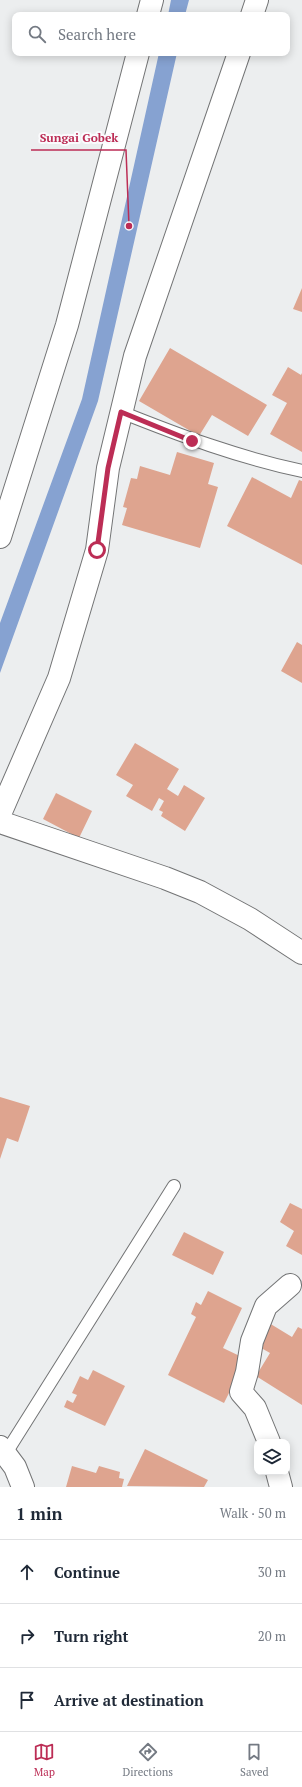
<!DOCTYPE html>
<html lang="en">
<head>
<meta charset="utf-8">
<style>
  :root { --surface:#fff; --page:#f6f6f7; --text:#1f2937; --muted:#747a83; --line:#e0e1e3; --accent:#bc2d55 }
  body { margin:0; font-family:"PT Serif",serif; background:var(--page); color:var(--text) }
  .controls { position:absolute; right:12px; bottom:12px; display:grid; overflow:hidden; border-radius:8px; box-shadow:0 2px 10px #0003 }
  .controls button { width:36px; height:36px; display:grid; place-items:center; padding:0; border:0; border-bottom:1px solid var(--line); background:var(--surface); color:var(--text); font:20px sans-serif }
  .stop { position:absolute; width:12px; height:12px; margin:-9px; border:3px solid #bc2d55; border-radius:50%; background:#fff }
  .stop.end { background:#bc2d55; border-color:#fff; box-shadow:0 1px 4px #0008 }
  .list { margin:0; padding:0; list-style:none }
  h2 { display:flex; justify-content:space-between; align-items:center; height:52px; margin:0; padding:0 16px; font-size:17px }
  h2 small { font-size:13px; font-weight:400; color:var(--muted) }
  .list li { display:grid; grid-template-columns:26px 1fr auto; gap:12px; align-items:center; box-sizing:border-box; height:64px; padding:0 16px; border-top:1px solid var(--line) }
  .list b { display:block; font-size:15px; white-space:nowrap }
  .list em { font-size:13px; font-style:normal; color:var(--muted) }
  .icon { flex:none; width:22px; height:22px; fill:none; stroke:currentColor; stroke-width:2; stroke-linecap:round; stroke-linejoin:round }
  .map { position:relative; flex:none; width:302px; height:1487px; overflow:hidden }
  .search { position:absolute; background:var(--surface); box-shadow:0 2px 10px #0003; left:12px; right:12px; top:12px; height:44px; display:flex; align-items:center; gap:10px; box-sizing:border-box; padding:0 14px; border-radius:8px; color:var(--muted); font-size:15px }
  .sheet { height:244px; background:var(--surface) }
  nav { display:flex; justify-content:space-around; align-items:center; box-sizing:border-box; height:56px; border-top:1px solid var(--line); background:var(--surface); font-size:11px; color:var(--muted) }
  nav a { display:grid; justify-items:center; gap:2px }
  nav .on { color:var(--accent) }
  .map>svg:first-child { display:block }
  .water { fill:#86a2d1 }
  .building { fill:#dea48f }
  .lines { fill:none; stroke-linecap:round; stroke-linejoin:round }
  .service-casing { stroke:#737475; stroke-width:14 }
  .minor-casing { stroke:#737475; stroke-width:24 }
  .service { stroke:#fff; stroke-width:12 }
  .minor { stroke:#fff; stroke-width:22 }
  .route { stroke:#bc2d55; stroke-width:5 }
  .leader { fill:none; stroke:#bc2d55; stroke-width:1.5 }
  .callout-dot { fill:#bc2d55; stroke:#fafbfd; stroke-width:1.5 }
  .callout-label { font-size:12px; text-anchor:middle; font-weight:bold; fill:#bc2d55; stroke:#fafbfd; stroke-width:4; stroke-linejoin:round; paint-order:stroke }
</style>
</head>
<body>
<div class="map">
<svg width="302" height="1487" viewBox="0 0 302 1487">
  <rect width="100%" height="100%" fill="#eceeef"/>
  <path class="water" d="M 171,0 L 189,0 L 185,15 L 168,15 Z
    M 159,53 L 177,53 L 98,401 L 0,673 L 0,623 L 82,399 Z"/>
  <path class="building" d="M 302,288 L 302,312 L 293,309 Z
    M 170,348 L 267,405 L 248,436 L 212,415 L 199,436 L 139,401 Z
    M 288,367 L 301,375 L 302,373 L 302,452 L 270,434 L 287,403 L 272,395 Z
    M 177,452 L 214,463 L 208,484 L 218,487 L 200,548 L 122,525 L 127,508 L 123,507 L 131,478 L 137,479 L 140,466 L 170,475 Z
    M 252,477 L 291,498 L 299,480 L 302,481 L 302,565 L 227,526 Z
    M 297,642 L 302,645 L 302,683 L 281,671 Z
    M 135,743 L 179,769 L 167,789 L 178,796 L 184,785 L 205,798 L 185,831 L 161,816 L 163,812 L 159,810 L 164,801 L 159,798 L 152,811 L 126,796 L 133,785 L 116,775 Z
    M 56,793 L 92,811 L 79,838 L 43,819 Z
    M 0,1097 L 30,1106 L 18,1142 L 7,1138 L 0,1159 Z
    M 290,1203 L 302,1209 L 302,1255 L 286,1246 L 294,1231 L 280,1222 Z
    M 184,1232 L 224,1252 L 213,1275 L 172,1255 Z
    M 208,1291 L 242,1308 L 223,1348 L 246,1359 L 224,1403 L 168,1375 L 196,1317 L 191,1314 L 196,1302 L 201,1305 Z
    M 269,1323 L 292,1337 L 298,1327 L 302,1329 L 302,1405 L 256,1376 L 270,1353 L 256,1345 Z
    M 93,1370 L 125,1386 L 105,1426 L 64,1407 L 67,1400 L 73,1403 L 77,1395 L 72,1393 L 80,1376 L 88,1380 Z
    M 145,1449 L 208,1480 L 204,1487 L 127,1486 Z
    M 72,1466 L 96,1473 L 99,1466 L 120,1472 L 119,1478 L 124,1479 L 122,1487 L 66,1487 Z"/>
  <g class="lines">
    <defs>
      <path id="service" d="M 121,412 C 181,436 238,457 302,471
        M 6,1453 L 174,1186"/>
      <path id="minor" d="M 148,15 L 152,0
        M 252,15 L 257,0
        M 0,537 L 67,325 L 138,53
        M 0,814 L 59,678 L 97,550 L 108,468 L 135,356 L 239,53
        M 0,822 L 165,878 L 200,892 L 250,919 L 302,953
        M 269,1442 L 255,1408 L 241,1392 L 247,1372 L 252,1341 L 266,1306 L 290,1285
        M 0,1447 L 15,1467 L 23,1487
        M 277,1472 L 281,1487"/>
    </defs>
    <use href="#service" class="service-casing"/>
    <use href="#minor" class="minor-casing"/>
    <use href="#service" class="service"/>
    <use href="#minor" class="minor"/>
  </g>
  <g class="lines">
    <path class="route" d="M 97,550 L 108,468 L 121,412 L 192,441"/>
  </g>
  <path class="leader" d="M129 226L126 150H31"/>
  <circle class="callout-dot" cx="129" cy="226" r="4"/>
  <g class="callout-label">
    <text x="79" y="142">Sungai Gobek</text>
  </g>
</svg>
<div class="controls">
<button><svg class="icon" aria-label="layers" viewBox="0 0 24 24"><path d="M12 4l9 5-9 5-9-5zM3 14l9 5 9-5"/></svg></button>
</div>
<div class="stop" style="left:97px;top:550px"></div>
<div class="stop end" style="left:192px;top:441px"></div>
<div class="search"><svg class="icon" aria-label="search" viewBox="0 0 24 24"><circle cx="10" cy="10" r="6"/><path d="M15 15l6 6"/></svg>Search here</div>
</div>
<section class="sheet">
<h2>1 min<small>Walk · 50 m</small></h2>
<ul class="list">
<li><svg class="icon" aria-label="ahead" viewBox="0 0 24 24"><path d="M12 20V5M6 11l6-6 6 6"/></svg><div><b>Continue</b></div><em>30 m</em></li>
<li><svg class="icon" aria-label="right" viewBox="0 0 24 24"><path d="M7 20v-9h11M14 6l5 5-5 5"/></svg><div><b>Turn right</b></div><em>20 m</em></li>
<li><svg class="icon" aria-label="arrive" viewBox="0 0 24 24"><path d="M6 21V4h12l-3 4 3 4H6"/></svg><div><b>Arrive at destination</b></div></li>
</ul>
</section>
<nav>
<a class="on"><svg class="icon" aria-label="map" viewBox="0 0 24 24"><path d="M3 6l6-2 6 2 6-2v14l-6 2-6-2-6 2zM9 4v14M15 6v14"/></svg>Map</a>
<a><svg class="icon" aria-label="directions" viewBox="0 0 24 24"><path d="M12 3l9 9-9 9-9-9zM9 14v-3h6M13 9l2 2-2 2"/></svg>Directions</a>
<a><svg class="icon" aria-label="saved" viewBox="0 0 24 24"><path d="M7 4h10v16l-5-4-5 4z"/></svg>Saved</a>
</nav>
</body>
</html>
